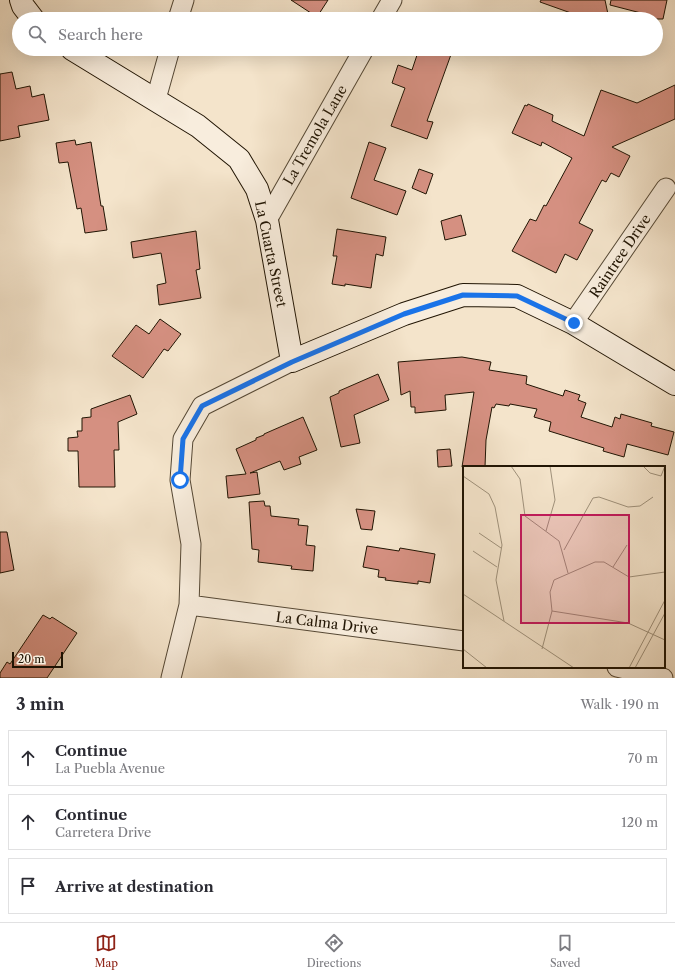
<!DOCTYPE html>
<html lang="en">
<head>
<meta charset="utf-8">
<style>
  :root { --surface:#fff; --page:#f7f7f7; --text:#2b2b33; --muted:#7c7c81; --line:#e1e1e2; --accent:#8f2418 }
  body { margin:0; font-family:"Libre Caslon Text",serif; background:var(--page); color:var(--text) }
  .scale { position:absolute; left:12px; bottom:10px; width:51px; box-sizing:border-box; padding-left:4px; border:2px solid #201403; border-top:0; font-size:11px; line-height:14px; white-space:nowrap; color:#201403; -webkit-text-stroke:3px #f8eddd; paint-order:stroke }
  .stop { position:absolute; width:12px; height:12px; margin:-9px; border:3px solid #1a73e8; border-radius:50%; background:#fff }
  .stop.end { background:#1a73e8; border-color:#fff; box-shadow:0 1px 4px #0008 }
  .list { margin:0; padding:0; list-style:none }
  h2 { display:flex; justify-content:space-between; align-items:center; height:52px; margin:0; padding:0 16px; font-size:17px }
  h2 small { font-size:13px; font-weight:400; color:var(--muted) }
  .list li { display:grid; grid-template-columns:26px 1fr auto; gap:12px; align-items:center; box-sizing:border-box; height:56px; margin:0 8px 8px; padding:0 8px; border:1px solid var(--line); border-radius:0px }
  .list b { display:block; font-size:15px; white-space:nowrap }
  .list p { margin:0; font-size:13px; white-space:nowrap; color:var(--muted) }
  .list em { font-size:13px; font-style:normal; color:var(--muted) }
  .icon { flex:none; width:22px; height:22px; fill:none; stroke:currentColor; stroke-width:2; stroke-linecap:round; stroke-linejoin:round }
  .map { position:relative; flex:none; width:675px; height:678px; overflow:hidden }
  .search { position:absolute; background:var(--surface); box-shadow:0 4px 16px #0002; left:12px; right:12px; top:12px; height:44px; display:flex; align-items:center; gap:10px; box-sizing:border-box; padding:0 14px; border-radius:22px; color:var(--muted); font-size:15px }
  .sheet { height:244px; background:var(--surface) }
  nav { display:flex; justify-content:space-around; align-items:center; box-sizing:border-box; height:56px; border-top:1px solid var(--line); background:var(--surface); font-size:11px; color:var(--muted) }
  nav a { display:grid; justify-items:center; gap:2px }
  nav .on { color:var(--accent) }
  .map>svg:first-child { display:block }
  .building { fill:#d59081; stroke:#201403 }
  .lines { fill:none; stroke-linecap:round; stroke-linejoin:round }
  .street-casing { stroke:#554835; stroke-width:21 }
  .secondary-casing { stroke:#201403; stroke-width:24 }
  .street { stroke:#f8eddd; stroke-width:19 }
  .secondary { stroke:#f8eddd; stroke-width:22 }
  .route { stroke:#1a73e8; stroke-width:5 }
  .labels { text-anchor:middle; stroke-width:3; stroke-linejoin:round; paint-order:stroke }
  .street-label { font-size:14px; fill:#201403; stroke:#f8eddd }
  .inset-road { fill:none; stroke:#9f917b; stroke-width:1 }
  .view { fill:#c2185b; fill-opacity:0.15; stroke:#c2185b; stroke-width:2 }
  .inset-edge { fill:none; stroke:#201403; stroke-width:2 }
</style>
</head>
<body>
<div class="map">
<svg width="675" height="678" viewBox="0 0 675 678">
  <rect width="100%" height="100%" fill="#f4e4cb"/>
  <filter id="stains"><feTurbulence type="fractalNoise" baseFrequency=".005" numOctaves="4"/><feColorMatrix values="0 0 0 0 .2 0 0 0 0 .09 0 0 0 0 .02 0 0 0 .5 -.17"/></filter>
  <radialGradient id="worn" r=".72"><stop offset=".6" stop-color="#630" stop-opacity="0"/><stop offset="1" stop-color="#630" stop-opacity=".3"/></radialGradient>
  <path class="building" d="M 291,0 L 328,0 L 317,17 Z
    M 541,0 L 605,0 L 609,19 L 569,19 L 571,13 L 540,2 Z
    M 611,0 L 667,0 L 663,19 L 642,19 L 641,13 L 610,5 Z
    M 419,49 L 453,49 L 427,121 L 433,122 L 427,139 L 391,126 L 405,88 L 392,83 L 398,65 L 412,70 Z
    M 12,72 L 16,89 L 30,86 L 32,97 L 44,94 L 49,120 L 18,126 L 20,137 L 0,141 L 0,74 Z
    M 675,85 L 675,119 L 612,147 L 630,156 L 619,177 L 611,173 L 606,182 L 602,180 L 579,223 L 593,230 L 577,260 L 565,254 L 556,273 L 512,251 L 530,219 L 536,221 L 544,205 L 546,206 L 572,158 L 542,142 L 541,146 L 512,133 L 525,105 L 527,106 L 528,104 L 553,115 L 552,121 L 584,136 L 601,90 L 637,103 Z
    M 75,140 L 76,145 L 91,142 L 101,206 L 103,206 L 107,230 L 85,233 L 81,208 L 77,209 L 68,162 L 59,163 L 56,143 Z
    M 369,142 L 386,148 L 374,180 L 406,191 L 397,215 L 351,198 Z
    M 419,169 L 433,174 L 426,194 L 412,188 Z
    M 461,215 L 466,235 L 445,240 L 441,221 Z
    M 337,229 L 386,237 L 383,256 L 376,254 L 371,288 L 345,284 L 345,286 L 332,284 L 337,256 L 333,256 Z
    M 196,231 L 200,269 L 196,270 L 201,298 L 159,305 L 157,285 L 166,283 L 161,253 L 133,258 L 131,242 Z
    M 160,319 L 181,334 L 168,351 L 164,349 L 143,378 L 112,356 L 136,325 L 149,334 Z
    M 462,357 L 491,362 L 489,370 L 527,376 L 526,384 L 563,396 L 565,390 L 580,395 L 578,400 L 586,403 L 581,417 L 612,427 L 615,417 L 620,419 L 621,414 L 652,423 L 651,426 L 674,432 L 668,455 L 627,444 L 624,457 L 603,451 L 604,448 L 549,431 L 551,422 L 534,417 L 537,409 L 510,404 L 509,406 L 496,404 L 494,408 L 492,407 L 486,440 L 485,467 L 462,467 L 474,392 L 445,395 L 446,410 L 415,413 L 415,407 L 411,407 L 410,391 L 401,395 L 398,362 Z
    M 378,374 L 389,400 L 354,415 L 360,443 L 341,447 L 330,397 L 339,393 L 339,391 Z
    M 130,395 L 137,414 L 118,422 L 119,450 L 114,450 L 115,487 L 79,487 L 78,451 L 68,451 L 68,438 L 78,437 L 77,431 L 82,431 L 82,418 L 91,417 L 91,409 Z
    M 303,417 L 317,450 L 299,457 L 301,464 L 284,470 L 280,461 L 250,473 L 257,472 L 260,494 L 228,498 L 226,476 L 246,474 L 236,449 L 256,440 L 256,438 L 264,435 L 264,434 Z
    M 450,449 L 452,466 L 438,467 L 437,450 Z
    M 264,501 L 265,506 L 270,506 L 271,516 L 299,519 L 298,525 L 308,526 L 306,545 L 315,546 L 313,571 L 291,569 L 292,566 L 258,562 L 259,550 L 252,549 L 249,502 Z
    M 356,509 L 375,511 L 372,530 L 361,529 Z
    M 0,532 L 7,532 L 14,570 L 0,573 Z
    M 367,546 L 399,551 L 400,548 L 435,554 L 430,583 L 418,581 L 418,584 L 385,580 L 386,578 L 378,577 L 379,570 L 363,567 Z
    M 43,615 L 50,619 L 52,617 L 77,633 L 47,678 L 0,678 L 0,673 L 7,662 L 10,664 Z"/>
  <g class="lines">
    <defs>
      <path id="street" d="M 178,19 L 184,0
        M 381,19 L 392,0
        M 156,99 L 170,49
        M 267,220 L 364,49
        M 573,323 L 666,188
        M 189,605 L 464,641
        M 617,667 L 663,678
        M 171,678 L 189,605 L 191,544 L 180,480 L 183,439 L 202,406 L 292,361"/>
      <path id="secondary" d="M 21,0 L 23,6 L 33,19
        M 72,49 L 198,126 L 239,159 L 257,189 L 267,220 L 292,361 L 404,314 L 463,295 L 517,296 L 573,323 L 675,384"/>
    </defs>
    <use href="#street" class="street-casing"/>
    <use href="#secondary" class="secondary-casing"/>
    <use href="#street" class="street"/>
    <use href="#secondary" class="secondary"/>
  </g>
  <g class="lines">
    <path class="route" d="M 180,480 L 183,439 L 202,406 L 292,362 L 404,314 L 463,295 L 517,296 L 574,323"/>
  </g>
  <g class="labels">
    <g class="street-label">
      <text transform="translate(315 135) rotate(-60)" y="5">La Tremola Lane</text>
      <text transform="translate(271 254) rotate(78)" y="5">La Cuarta Street</text>
      <text transform="translate(620 256) rotate(-56)" y="5">Raintree Drive</text>
      <text transform="translate(327 623) rotate(7)" y="5">La Calma Drive</text>
    </g>
  </g>
  <g transform="translate(463 466)">
    <rect width="202" height="202" fill="#f4e4cb"/>
    <path class="inset-road" d="M 48,0 L 57,13 L 62,50 L 96,75 L 105,107M 180,0 L 187,7 L 198,10 L 202,0M 0,10 L 26,28 L 32,41 L 39,79 L 33,114 L 41,155M 83,65 L 92,34 L 87,0M 16,67 L 38,82M 101,84 L 130,32 L 136,31 L 165,41 L 177,40 L 190,31M 10,85 L 34,101M 150,101 L 164,79M 0,128 L 111,202M 89,145 L 165,157 L 202,174M 0,183 L 24,202M 79,183 L 89,145 L 87,126 L 91,114 L 132,96 L 141,96 L 166,111 L 202,106M 166,202 L 202,134M 172,202 L 202,147"/>
    <path class="view" d="M 58,49 L 166,49 L 166,157 L 58,157 Z"/>
    <rect width="202" height="202" class="inset-edge"/>
  </g>
  <rect width="100%" height="100%" filter="url(#stains)"/>
  <rect width="100%" height="100%" fill="url(#worn)"/>
</svg>
<div class="scale">20 m</div>
<div class="stop" style="left:180px;top:480px"></div>
<div class="stop end" style="left:574px;top:323px"></div>
<div class="search"><svg class="icon" aria-label="search" viewBox="0 0 24 24"><circle cx="10" cy="10" r="6"/><path d="M15 15l6 6"/></svg>Search here</div>
</div>
<section class="sheet">
<h2>3 min<small>Walk · 190 m</small></h2>
<ul class="list">
<li><svg class="icon" aria-label="ahead" viewBox="0 0 24 24"><path d="M12 20V5M6 11l6-6 6 6"/></svg><div><b>Continue</b><p>La Puebla Avenue</p></div><em>70 m</em></li>
<li><svg class="icon" aria-label="ahead" viewBox="0 0 24 24"><path d="M12 20V5M6 11l6-6 6 6"/></svg><div><b>Continue</b><p>Carretera Drive</p></div><em>120 m</em></li>
<li><svg class="icon" aria-label="arrive" viewBox="0 0 24 24"><path d="M6 21V4h12l-3 4 3 4H6"/></svg><div><b>Arrive at destination</b></div></li>
</ul>
</section>
<nav>
<a class="on"><svg class="icon" aria-label="map" viewBox="0 0 24 24"><path d="M3 6l6-2 6 2 6-2v14l-6 2-6-2-6 2zM9 4v14M15 6v14"/></svg>Map</a>
<a><svg class="icon" aria-label="directions" viewBox="0 0 24 24"><path d="M12 3l9 9-9 9-9-9zM9 14v-3h6M13 9l2 2-2 2"/></svg>Directions</a>
<a><svg class="icon" aria-label="saved" viewBox="0 0 24 24"><path d="M7 4h10v16l-5-4-5 4z"/></svg>Saved</a>
</nav>
</body>
</html>
